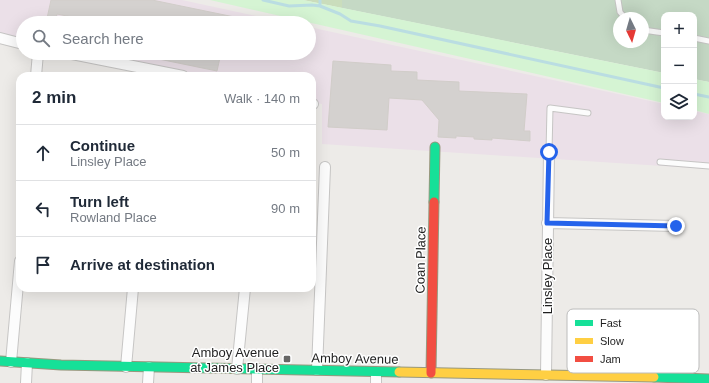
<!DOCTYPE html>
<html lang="en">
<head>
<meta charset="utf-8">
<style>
  :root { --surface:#fff; --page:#f6f6f7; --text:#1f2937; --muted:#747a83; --line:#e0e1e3 }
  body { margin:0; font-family:Arial,sans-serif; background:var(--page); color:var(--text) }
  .controls { position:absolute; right:12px; top:12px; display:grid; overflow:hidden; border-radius:8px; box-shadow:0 4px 16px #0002 }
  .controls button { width:36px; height:36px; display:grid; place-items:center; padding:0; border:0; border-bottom:1px solid var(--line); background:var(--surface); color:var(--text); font:20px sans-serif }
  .compass { position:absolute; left:613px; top:12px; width:36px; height:36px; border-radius:50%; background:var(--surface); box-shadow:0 4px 16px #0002; rotate:175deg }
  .stop { position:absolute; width:12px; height:12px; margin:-9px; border:3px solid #2563eb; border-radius:50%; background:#fff }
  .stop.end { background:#2563eb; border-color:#fff; box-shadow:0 1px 4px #0008 }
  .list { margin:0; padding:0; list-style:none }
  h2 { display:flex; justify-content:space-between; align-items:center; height:52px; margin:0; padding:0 16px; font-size:17px }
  h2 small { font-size:13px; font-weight:400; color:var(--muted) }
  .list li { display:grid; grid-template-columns:26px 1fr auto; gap:12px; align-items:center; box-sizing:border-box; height:56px; padding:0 16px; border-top:1px solid var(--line) }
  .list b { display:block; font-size:15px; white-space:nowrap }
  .list p { margin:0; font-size:13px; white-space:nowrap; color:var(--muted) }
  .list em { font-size:13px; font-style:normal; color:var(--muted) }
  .icon { flex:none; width:22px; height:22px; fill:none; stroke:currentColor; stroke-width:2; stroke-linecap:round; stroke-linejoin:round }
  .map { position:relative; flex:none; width:709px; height:383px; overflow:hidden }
  .search { position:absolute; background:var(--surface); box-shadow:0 4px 16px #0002; left:16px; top:16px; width:300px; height:44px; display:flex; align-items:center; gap:10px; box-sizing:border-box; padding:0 14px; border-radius:22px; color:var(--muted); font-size:15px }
  .panel { position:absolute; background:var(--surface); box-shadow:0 4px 16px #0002; left:16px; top:72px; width:300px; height:220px; border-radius:12px }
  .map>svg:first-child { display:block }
  .industrial { fill:#ebe0e8 }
  .forest { fill:#caddbc }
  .cemetery { fill:#c5d9c5; fill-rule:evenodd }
  .park { fill:#d5f4d3 }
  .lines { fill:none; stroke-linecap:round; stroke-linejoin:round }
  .stream { stroke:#badde2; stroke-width:3 }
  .building { fill:#d4d1cf; stroke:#d1cdc9 }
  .lane-casing { stroke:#c6c5c4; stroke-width:7 }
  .street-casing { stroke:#c6c5c4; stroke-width:12 }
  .fast-casing { stroke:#98987e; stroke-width:11 }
  .slow-casing { stroke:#98987e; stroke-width:11 }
  .jam-casing { stroke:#98987e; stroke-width:11 }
  .lane { stroke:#fcfcfc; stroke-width:5 }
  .street { stroke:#fcfcfc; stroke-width:10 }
  .fast { stroke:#16e098; stroke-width:9 }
  .slow { stroke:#ffcf43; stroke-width:9 }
  .jam { stroke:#f24e42; stroke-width:9 }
  .route { stroke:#2563eb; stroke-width:5 }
  .poi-dot { fill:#676665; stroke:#fff; stroke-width:1.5 }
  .labels { text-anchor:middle; stroke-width:3; stroke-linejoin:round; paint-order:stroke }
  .street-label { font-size:13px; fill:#1f1f1f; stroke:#fff }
  .poi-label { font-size:13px; fill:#1f1f1f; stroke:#fff; text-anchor:end }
  .key { fill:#fff; stroke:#bcbcbc; stroke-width:1 }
  .key-label { font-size:11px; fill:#1f1f1f }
</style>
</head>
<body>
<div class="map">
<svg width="709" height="383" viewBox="0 0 709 383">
  <rect width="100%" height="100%" fill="#edebe8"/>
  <path class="industrial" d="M 0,0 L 182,0 L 289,23 L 23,23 L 23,39 L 0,35 Z
    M 309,27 L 664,104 L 664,117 L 694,117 L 694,111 L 709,114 L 709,169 L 322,144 L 322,104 L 312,102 L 312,76 L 193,76 L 86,53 L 309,53 Z"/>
  <path class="forest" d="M 303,0 L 342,0 L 342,8 Z"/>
  <path class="cemetery" d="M 342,0 L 709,0 L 709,82 L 694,79 L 694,15 L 664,15 L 664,73 L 342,8 ZM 619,18 L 643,18 L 643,42 L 619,42 Z"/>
  <path class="park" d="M 210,0 L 303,0 L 664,73 L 664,103 Z
    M 694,79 L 709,82 L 709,114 L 694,110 Z"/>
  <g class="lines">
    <path class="stream" d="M 263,0 L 289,6 L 312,5 L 320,6 L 340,14 L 351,21 L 380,26 L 664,88
      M 320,0 L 320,6
      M 694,94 L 709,97"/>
  </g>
  <path class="building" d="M 51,0 L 152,0 L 244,19 L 244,23 L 91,23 L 91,21 L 57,14 L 55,23 L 46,23 Z
    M 150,53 L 221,53 L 217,71 L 149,57 Z
    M 333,61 L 391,65 L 391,71 L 417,72 L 417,80 L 459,82 L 459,91 L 527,94 L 524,131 L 530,131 L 530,141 L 492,138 L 492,140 L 474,139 L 474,137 L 456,136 L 456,138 L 438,137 L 439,120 L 422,100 L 389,98 L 387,130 L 328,127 Z"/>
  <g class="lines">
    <defs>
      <path id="lane" d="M 618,0 L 620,12 L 625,18
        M 643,30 L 664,33
        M 694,38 L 709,41
        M 549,152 L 550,108 L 588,113
        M 660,162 L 709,166"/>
      <path id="street" d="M 0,38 L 23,44
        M 67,53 L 183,76
        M 36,76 L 38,53
        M 312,104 L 313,104
        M 547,223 L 676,226
        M 11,362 L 20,261
        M 126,367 L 133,288
        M 237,369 L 245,288
        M 317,370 L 325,167
        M 546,375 L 549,152
        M 26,383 L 27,363
        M 148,383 L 149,367
        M 257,383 L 257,369
        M 376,383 L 376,372"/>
      <path id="fast" d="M 434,202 L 435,147
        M 0,361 L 61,365 L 399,372
        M 654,377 L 709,379"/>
      <path id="slow" d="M 399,372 L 654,377"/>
      <path id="jam" d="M 431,373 L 434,202"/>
    </defs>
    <use href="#lane" class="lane-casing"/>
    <use href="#street" class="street-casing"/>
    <use href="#fast" class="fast-casing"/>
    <use href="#slow" class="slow-casing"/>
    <use href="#jam" class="jam-casing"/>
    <use href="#lane" class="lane"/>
    <use href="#street" class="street"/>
    <use href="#fast" class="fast"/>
    <use href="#slow" class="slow"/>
    <use href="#jam" class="jam"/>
  </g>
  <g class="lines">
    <path class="route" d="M 549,152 L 547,223 L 676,226"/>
  </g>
  <rect class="poi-dot" x="283" y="355" width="8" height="8" rx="2"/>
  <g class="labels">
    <g class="street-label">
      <text transform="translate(420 260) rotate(-89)" y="5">Coan Place</text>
      <text transform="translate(547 276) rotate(-90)" y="5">Linsley Place</text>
      <text transform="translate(355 358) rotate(1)" y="5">Amboy Avenue</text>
    </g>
    <g class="poi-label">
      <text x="279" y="357">Amboy Avenue<tspan x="279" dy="15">at James Place</tspan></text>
    </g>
  </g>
  <rect x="567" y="309" width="132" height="64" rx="6" class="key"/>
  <rect x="575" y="320" width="18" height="6" fill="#16e098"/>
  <rect x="575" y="338" width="18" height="6" fill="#ffcf43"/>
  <rect x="575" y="356" width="18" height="6" fill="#f24e42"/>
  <g class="key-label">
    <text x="600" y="327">Fast</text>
    <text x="600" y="345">Slow</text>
    <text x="600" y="363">Jam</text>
  </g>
</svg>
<div class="controls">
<button>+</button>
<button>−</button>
<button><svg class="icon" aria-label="layers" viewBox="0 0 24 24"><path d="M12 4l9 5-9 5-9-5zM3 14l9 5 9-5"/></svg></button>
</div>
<svg class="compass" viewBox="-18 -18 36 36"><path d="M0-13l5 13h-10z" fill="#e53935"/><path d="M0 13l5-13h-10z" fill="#747a83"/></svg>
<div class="stop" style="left:549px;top:152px"></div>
<div class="stop end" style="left:676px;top:226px"></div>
<div class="search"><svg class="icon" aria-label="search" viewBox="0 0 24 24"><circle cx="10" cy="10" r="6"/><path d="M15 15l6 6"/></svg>Search here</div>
<section class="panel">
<h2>2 min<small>Walk · 140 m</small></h2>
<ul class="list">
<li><svg class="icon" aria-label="ahead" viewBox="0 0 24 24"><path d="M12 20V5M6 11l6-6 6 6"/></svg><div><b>Continue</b><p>Linsley Place</p></div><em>50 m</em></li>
<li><svg class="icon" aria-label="left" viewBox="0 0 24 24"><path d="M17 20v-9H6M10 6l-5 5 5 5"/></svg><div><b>Turn left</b><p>Rowland Place</p></div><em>90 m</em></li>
<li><svg class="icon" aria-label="arrive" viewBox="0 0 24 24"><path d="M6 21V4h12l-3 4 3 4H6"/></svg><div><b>Arrive at destination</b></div></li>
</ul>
</section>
</div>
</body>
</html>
